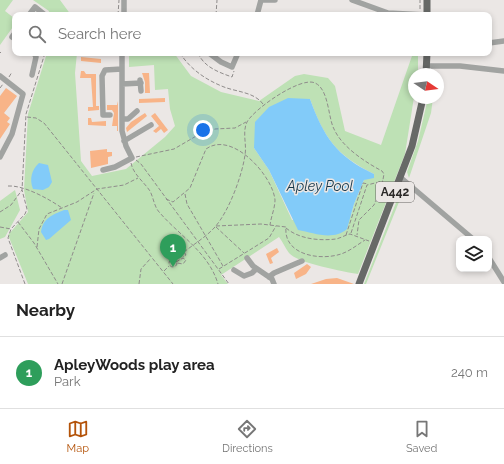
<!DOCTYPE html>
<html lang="en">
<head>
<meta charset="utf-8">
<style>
  :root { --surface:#fff; --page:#f2f2f2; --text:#222; --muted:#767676; --line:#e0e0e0; --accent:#b45309 }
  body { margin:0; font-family:Raleway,sans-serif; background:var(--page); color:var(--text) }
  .controls { position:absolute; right:12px; bottom:12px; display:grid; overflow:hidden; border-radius:8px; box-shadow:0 2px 6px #0003 }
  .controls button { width:36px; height:36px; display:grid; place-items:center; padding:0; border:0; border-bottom:1px solid var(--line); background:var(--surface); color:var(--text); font:20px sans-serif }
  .compass { position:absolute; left:408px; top:68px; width:36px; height:36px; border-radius:50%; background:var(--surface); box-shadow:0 2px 6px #0003; rotate:103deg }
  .you { position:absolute; left:203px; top:130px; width:14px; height:14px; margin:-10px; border:3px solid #fff; border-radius:50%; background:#1a73e8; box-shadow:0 0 0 6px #1a73e833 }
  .badge { display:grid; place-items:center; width:26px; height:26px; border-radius:50%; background:var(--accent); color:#fff; font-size:13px; font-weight:700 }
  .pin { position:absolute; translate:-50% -33px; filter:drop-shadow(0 1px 2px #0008) }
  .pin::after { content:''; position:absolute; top:21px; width:14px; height:12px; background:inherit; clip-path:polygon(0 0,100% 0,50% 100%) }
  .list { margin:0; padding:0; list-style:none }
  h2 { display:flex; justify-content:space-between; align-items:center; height:52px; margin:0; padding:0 16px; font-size:17px }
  h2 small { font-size:13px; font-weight:400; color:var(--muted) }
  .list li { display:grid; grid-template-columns:26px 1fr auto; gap:12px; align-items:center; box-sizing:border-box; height:72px; padding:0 16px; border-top:1px solid var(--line) }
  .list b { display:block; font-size:15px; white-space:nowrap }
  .list p { margin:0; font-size:13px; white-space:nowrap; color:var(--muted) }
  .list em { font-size:13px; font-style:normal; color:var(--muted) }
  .icon { flex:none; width:22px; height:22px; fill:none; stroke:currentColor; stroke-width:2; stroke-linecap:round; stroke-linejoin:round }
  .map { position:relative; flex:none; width:504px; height:284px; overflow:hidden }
  .search { position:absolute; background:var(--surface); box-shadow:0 2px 6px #0003; left:12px; right:12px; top:12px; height:44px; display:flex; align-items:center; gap:10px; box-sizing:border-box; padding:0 14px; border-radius:8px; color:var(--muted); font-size:15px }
  .sheet { height:124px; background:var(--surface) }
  nav { display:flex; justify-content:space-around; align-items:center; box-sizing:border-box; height:56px; border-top:1px solid var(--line); background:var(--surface); font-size:11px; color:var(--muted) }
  nav a { display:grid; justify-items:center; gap:2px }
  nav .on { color:var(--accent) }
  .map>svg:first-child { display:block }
  .green { fill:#bee1b5; fill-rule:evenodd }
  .water { fill:#82cbf9 }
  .building { fill:#f8b488 }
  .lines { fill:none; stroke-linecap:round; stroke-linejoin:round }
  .path { stroke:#8f8c8b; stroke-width:1; stroke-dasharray:4 2; stroke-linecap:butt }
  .minor { stroke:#a1a3a1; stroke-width:5.5 }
  .major { stroke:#676967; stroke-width:7 }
  .labels { text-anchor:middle; stroke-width:3; stroke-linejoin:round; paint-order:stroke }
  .shield { fill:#ebe7e5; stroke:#656361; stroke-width:1 }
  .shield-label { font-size:12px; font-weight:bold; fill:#2c2a29 }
  .water-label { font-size:14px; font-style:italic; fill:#153649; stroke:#ebe7e5 }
</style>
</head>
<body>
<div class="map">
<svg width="504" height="284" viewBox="0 0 504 284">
  <rect width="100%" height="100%" fill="#ebe7e5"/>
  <path class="green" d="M 0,0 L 13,0 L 5,11 L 14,18 L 13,21 L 15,24 L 0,45 Z
    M 33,0 L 60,0 L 71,15 L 48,15 L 49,11 Z
    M 47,53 L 77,53 L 75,73 L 81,161 L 92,176 L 126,169 L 165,137 L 175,126 L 170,109 L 168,89 L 155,90 L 154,65 L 129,67 L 129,53 L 174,53 L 191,76 L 221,92 L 259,101 L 295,76 L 304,74 L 328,78 L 335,86 L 345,131 L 381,145 L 413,53 L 418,53 L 418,74 L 414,74 L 414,97 L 405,154 L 358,274 C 345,272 297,263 289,253 C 285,248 283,242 279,237 L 221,275 L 228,284 L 28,284 L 8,235 L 28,212 L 24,190 L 28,114 ZM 310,99 C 324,138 336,155 374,174 L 364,180 L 354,204 L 351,215 L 292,220 L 269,170 L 254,148 Z
    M 428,98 L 433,98 L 431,113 L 409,178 L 407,172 L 418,141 Z
    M 405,187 L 366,284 L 364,284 L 399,195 Z
    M 15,190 L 20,210 L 5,237 L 0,239 L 0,201 Z"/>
  <path class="water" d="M 288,98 L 310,99 C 324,137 336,156 374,174 L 374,178 L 364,180 L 354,204 L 347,229 C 333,241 314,233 298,230 L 269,170 L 254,148 L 255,122 L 269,107 Z
    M 39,163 L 48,165 L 52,182 L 49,187 L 43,190 L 33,189 C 29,179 32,169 39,163 Z
    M 64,210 L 68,210 L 71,220 L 49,239 L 46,240 L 41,232 C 43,218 52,215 64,210 Z"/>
  <path class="building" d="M 81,57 L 101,59 L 101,63 L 81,61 Z
    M 81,71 L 84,71 L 86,74 L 96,74 L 96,106 L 99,106 L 99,110 L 88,111 L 88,107 L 93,107 L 91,78 L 80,78 Z
    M 142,73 L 149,73 L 150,93 L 145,93 L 145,82 Z
    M 6,88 L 17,96 L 4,113 L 10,118 L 7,122 L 10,124 L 0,139 L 0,96 Z
    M 165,98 L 165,102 L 139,103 L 139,99 Z
    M 118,101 L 118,131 L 117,131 L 117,126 L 112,126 L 114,113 L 112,110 L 107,110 L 107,105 L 117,105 Z
    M 145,113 L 147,116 L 127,132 L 126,128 L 131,122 Z
    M 155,113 L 168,130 L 164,133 L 161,129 L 156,133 L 153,131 L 159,126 L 151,116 Z
    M 88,118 L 91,118 L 92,122 L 106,121 L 106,126 L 88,125 Z
    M 107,149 L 107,152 L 112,152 L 112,156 L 108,157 L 108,164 L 91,168 L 90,151 Z
    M 277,248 L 279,252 L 271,258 L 273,263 L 270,264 L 266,254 Z
    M 307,264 L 311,267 L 306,274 L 296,279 L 294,273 Z
    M 337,278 L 354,284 L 311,284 L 326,279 Z"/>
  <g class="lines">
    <path class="path" d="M 420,9 L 420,0
      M 76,15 L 94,15
      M 118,15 L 119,0
      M 216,15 L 217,0
      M 0,52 L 1,53
      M 180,53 C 190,69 206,80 224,87 C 237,92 254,92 263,104
      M 198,53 C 204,67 218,72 232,77 L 234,71
      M 9,77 L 12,72
      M 0,88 L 3,84
      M 27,117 L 36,118 L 44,123 L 173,284
      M 136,157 L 174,149 L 198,135 L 215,129 L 235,128 L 246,122
      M 136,160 L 141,164 L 229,284
      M 131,163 C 133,174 144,182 150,191 C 154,199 154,207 160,213 C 180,236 209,253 218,284
      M 8,186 C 24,185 49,199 62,208
      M 185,194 L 187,204 L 223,266
      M 166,199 L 173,202 L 190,188 L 206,149 C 232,130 273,176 275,200 C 275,208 271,217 270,225
      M 0,212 L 11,205 L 22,190
      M 18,222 L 34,243 L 58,284
      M 216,226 L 261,224 L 286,227 C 283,255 320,261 341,254 C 350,251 357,245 365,240
      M 0,227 L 11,229
      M 216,227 L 244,253
      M 286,228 C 299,239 319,241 336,239 C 341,238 345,235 350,234 L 369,241
      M 351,233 L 367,185 L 383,181
      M 346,235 L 363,183 L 368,184
      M 37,247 L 39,229 L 47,214 L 77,202 L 97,189 L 124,185 L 138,178
      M 184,252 C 194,244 206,237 215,227 C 229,211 242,176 245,155 C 247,145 242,132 247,122 C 254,109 301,76 315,83 C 329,89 328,118 334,129 C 342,147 365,162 382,171 L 384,174 L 382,185 L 374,205 L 359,220 L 357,235
      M 179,254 L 184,252 L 186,255 L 183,257
      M169 263a4 4 0 1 1 8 0a4 4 0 1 1-8 0Z
      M 173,260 L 175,251 L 179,251 L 179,256 L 175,261
      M 176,262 L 183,258 L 186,260 L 183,264 L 177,263
      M 219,269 L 269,238 L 276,226
      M 164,271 L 169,266
      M 25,284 L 8,238 L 11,229 L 25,214 L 27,209 L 22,190 L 26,114 L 45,53
      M 62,284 L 94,193
      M 139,284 L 141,269 L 151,258"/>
    <path class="minor" d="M 124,0 L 124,15
      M 263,0 L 275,0
      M 352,0 L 388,13 L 427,15
      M 29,15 L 35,7 L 45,15
      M 257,15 L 261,0
      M 15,33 L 12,37 L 15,39
      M 489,43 L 504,41
      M 209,53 L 221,62 L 232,67 L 238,53
      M 426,66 L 460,66 L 504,71
      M 32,75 L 36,57 L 34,53
      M 0,76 L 23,94 L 12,134 L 0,157
      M 140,80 L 141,91
      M 122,84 L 141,83
      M 110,115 L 103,115 L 102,76 L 105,70 L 122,69
      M 122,119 L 128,119 L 137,111
      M 124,141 L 151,125
      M 103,170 L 115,167 L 132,158 L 126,146 L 122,131 L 122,53
      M 400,177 L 473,239
      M 0,258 L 5,255
      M 247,258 L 253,266 L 272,279 L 274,284
      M 489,258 L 504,282
      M 234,270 L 244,276 L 252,273 L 256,269
      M 269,277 L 274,273 L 302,261"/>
    <path class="major" d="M 427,0 L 427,15
      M 426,74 L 427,53
      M 359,284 L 412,146 L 423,98"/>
  </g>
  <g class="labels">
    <rect class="shield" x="376" y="182" width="38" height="20" rx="3"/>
    <g class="shield-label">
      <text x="395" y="196">A442</text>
    </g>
    <g class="water-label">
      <text x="320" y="191">Apley Pool</text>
    </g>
  </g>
</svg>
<div class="controls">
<button><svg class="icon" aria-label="layers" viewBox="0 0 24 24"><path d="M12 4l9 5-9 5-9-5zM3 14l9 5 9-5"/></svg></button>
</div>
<svg class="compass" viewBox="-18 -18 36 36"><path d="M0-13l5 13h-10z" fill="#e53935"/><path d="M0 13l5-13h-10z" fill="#767676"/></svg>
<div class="you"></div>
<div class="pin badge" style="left:173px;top:267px;background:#2e9e5b">1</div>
<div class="search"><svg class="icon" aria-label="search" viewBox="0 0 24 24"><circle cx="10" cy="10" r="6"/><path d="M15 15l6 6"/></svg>Search here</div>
</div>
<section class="sheet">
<h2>Nearby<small></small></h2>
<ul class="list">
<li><span class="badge" style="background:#2e9e5b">1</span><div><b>ApleyWoods play area</b><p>Park</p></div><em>240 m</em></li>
</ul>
</section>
<nav>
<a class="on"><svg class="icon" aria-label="map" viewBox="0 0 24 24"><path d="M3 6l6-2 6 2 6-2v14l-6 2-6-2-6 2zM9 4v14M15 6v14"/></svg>Map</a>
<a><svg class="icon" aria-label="directions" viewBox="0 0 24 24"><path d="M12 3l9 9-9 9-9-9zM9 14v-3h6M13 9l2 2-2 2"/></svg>Directions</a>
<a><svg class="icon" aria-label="saved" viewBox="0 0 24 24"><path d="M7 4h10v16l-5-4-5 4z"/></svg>Saved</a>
</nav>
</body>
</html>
